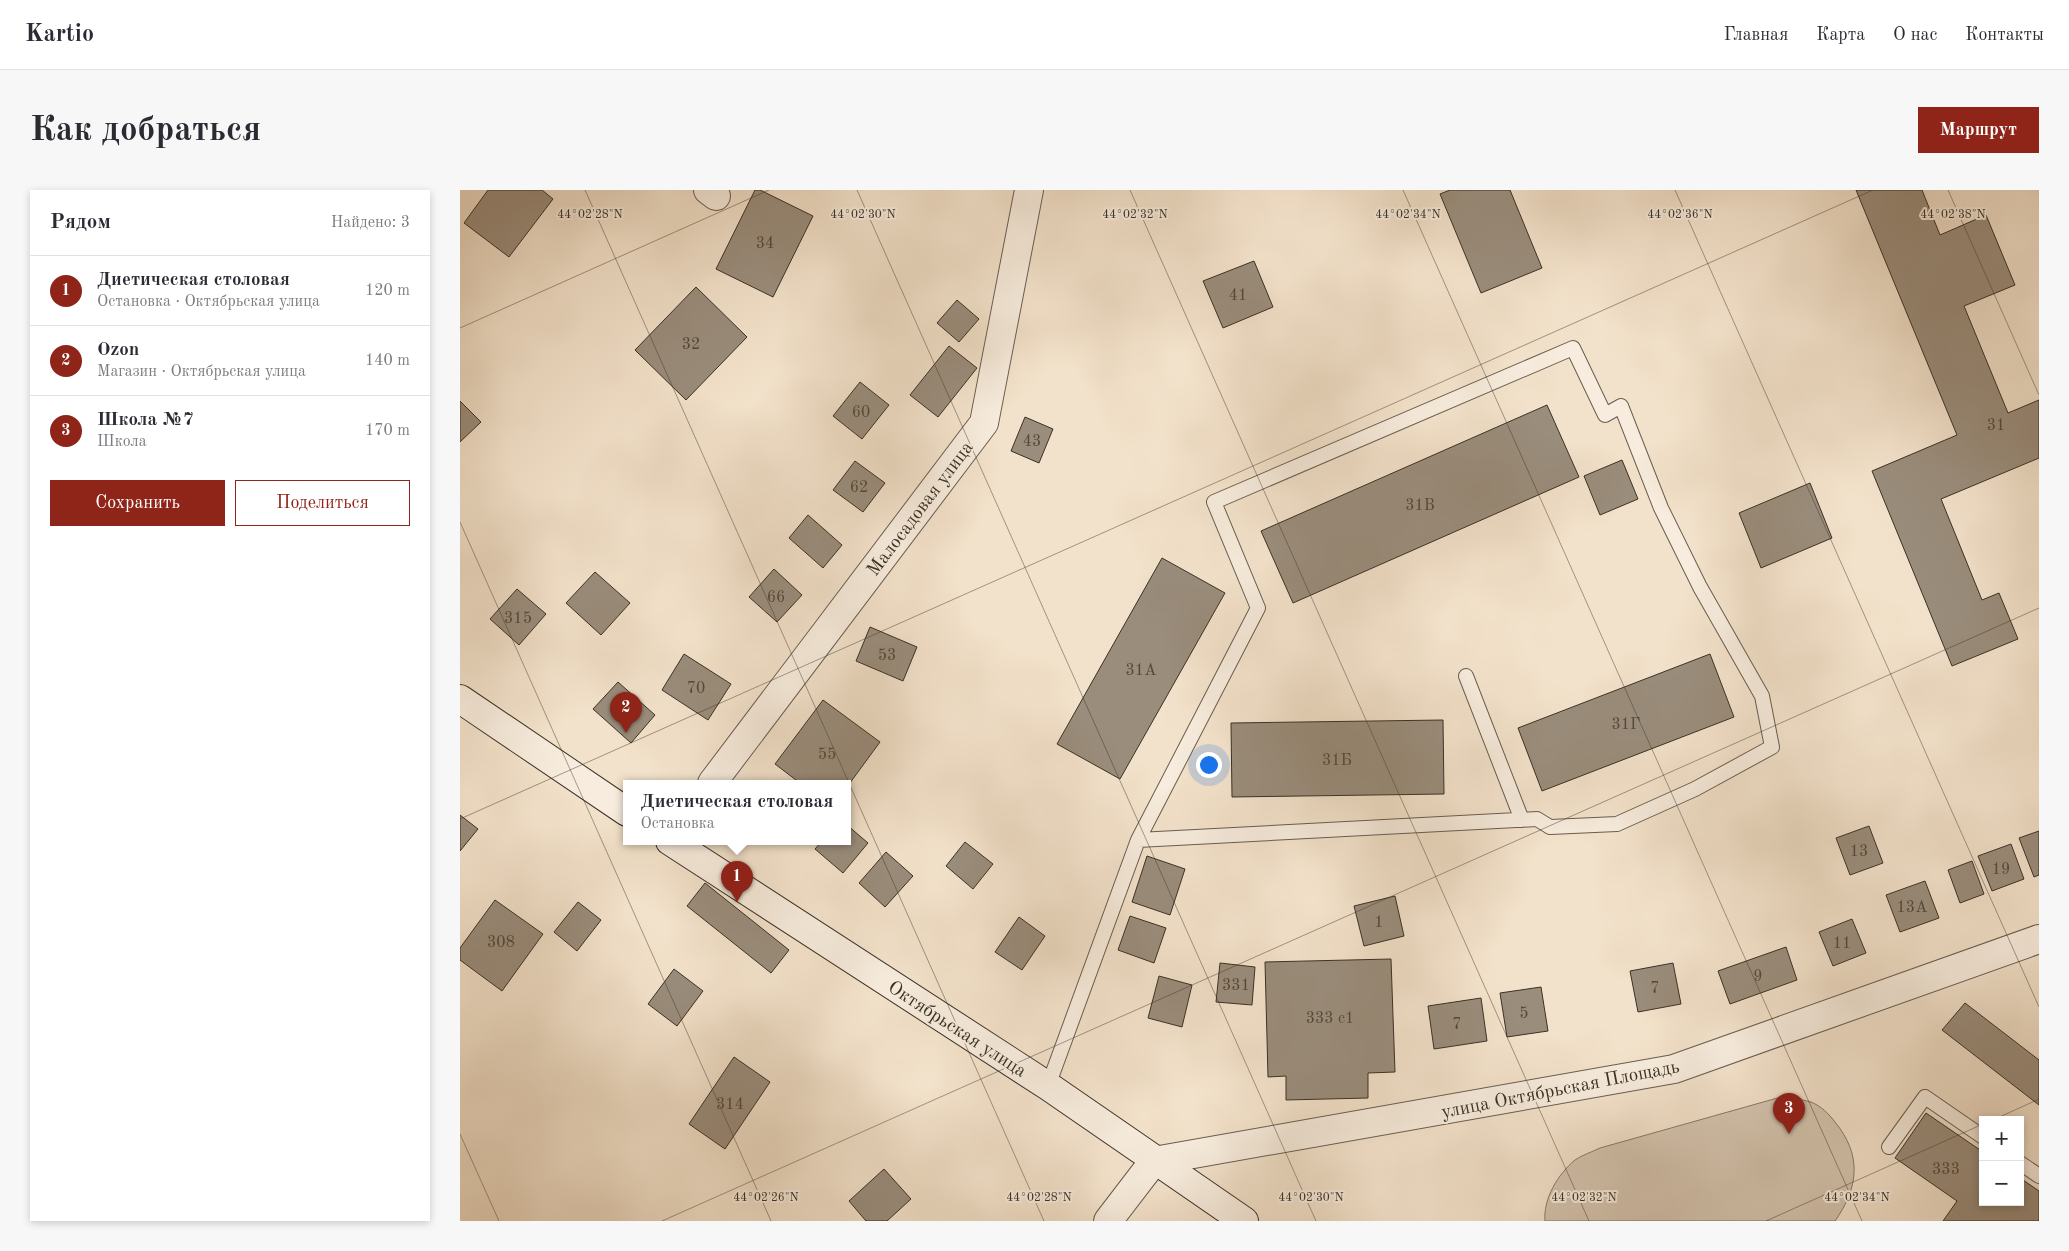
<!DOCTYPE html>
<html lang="ru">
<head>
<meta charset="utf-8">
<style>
  :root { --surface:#fff; --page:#f7f7f7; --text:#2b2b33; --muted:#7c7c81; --line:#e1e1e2; --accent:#8f2418 }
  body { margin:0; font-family:"Old Standard TT",serif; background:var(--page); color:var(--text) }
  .controls { position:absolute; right:15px; bottom:15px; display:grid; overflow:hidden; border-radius:0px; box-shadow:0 2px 8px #0003 }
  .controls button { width:45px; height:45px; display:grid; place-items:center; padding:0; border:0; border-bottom:1px solid var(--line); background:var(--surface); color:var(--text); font:25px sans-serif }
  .you { position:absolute; left:748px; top:574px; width:18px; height:18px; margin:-12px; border:4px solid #fff; border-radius:50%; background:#1a73e8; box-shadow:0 0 0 8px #1a73e833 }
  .badge { display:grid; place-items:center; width:32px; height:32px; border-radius:50%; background:var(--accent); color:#fff; font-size:16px; font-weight:700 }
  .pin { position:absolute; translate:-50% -41px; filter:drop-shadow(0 1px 2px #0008) }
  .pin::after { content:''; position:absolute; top:26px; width:18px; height:15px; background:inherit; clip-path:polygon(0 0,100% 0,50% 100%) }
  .popup { position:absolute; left:163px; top:590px; width:228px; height:65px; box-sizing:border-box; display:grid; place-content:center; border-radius:0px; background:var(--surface); filter:drop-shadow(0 1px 4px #0005); font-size:16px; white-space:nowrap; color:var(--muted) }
  .popup b { font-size:19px; color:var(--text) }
  .popup::after { content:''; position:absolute; left:50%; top:100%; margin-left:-10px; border:10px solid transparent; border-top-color:var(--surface) }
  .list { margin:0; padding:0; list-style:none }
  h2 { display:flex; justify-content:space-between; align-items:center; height:65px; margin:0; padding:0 20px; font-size:21px }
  h2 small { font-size:16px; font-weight:400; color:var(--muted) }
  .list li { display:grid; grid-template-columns:32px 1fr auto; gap:15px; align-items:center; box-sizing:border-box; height:70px; padding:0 20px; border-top:1px solid var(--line) }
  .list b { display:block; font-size:19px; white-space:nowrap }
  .list p { margin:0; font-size:16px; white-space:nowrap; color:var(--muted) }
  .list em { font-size:16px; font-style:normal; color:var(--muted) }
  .actions { display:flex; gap:10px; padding:15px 20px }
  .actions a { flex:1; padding:11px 0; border:1px solid var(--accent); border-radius:0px; text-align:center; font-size:18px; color:var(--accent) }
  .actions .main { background:var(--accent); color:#fff }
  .map { position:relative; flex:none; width:1579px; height:1031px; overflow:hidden; border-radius:0px }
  header { display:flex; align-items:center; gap:30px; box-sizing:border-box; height:70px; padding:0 25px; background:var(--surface); border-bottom:1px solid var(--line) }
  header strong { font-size:24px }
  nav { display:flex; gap:28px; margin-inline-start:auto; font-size:18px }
  .intro { display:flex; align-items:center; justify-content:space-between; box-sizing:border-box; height:120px; padding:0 30px }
  h1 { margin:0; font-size:35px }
  .button { padding:12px 22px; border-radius:0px; background:var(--accent); color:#fff; font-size:18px; font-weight:700 }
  main { display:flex; gap:30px; padding:0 30px }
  aside { flex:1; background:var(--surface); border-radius:0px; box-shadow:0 2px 8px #0003 }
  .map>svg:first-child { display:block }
  .green { fill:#d4c4af; stroke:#877a6a }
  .building { fill:#9a8d7c; stroke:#3a3126 }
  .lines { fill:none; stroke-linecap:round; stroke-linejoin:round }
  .lane-casing { stroke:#685d4f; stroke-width:16 }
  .street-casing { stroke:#685d4f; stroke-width:30 }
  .secondary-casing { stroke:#3a3126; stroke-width:30 }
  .lane { stroke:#f7ecdd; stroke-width:14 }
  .street { stroke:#f7ecdd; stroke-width:28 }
  .secondary { stroke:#f7ecdd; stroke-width:28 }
  .ticks { fill:none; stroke:#3a3126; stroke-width:1; stroke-opacity:0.45 }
  .labels { text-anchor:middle; stroke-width:4; stroke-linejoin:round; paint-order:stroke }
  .number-label { font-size:16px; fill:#52483c }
  .street-label { font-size:19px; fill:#3a3126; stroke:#f7ecdd }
  .ticks-label { font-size:12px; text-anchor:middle; fill:#3a3126; stroke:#f7ecdd; stroke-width:4; stroke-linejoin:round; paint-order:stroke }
</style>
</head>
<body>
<header>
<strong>Kartio</strong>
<nav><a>Главная</a><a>Карта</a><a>О нас</a><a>Контакты</a></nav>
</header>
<div class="intro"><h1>Как добраться</h1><a class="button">Маршрут</a></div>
<main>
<aside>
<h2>Рядом<small>Найдено: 3</small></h2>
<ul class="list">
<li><span class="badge">1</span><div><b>Диетическая столовая</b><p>Остановка · Октябрьская улица</p></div><em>120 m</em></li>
<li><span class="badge">2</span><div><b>Ozon</b><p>Магазин · Октябрьская улица</p></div><em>140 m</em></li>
<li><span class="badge">3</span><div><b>Школа №7</b><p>Школа</p></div><em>170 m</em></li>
</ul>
<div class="actions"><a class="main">Сохранить</a><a>Поделиться</a></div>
</aside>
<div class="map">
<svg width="1579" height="1031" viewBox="0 0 1579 1031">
  <rect width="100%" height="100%" fill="#f3e2cb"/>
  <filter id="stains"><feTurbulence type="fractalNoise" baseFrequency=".004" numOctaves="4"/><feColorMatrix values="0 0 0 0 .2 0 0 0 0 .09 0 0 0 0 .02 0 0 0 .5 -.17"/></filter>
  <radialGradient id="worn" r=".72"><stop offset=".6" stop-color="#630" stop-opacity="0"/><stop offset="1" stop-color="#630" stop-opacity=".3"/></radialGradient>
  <path class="green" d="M 1321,907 C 1330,909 1342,909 1351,912 C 1361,916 1369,924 1375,932 C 1402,965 1399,997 1375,1031 L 1085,1031 C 1083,1009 1098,984 1115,970 C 1122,965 1132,962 1140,958 Z"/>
  <path class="building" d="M 28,0 L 82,0 L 93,9 L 49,67 L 4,33 Z
    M 295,0 L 300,0 L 353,26 L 313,107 L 256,79 Z
    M 990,0 L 1050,0 L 1082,78 L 1021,103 L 980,4 Z
    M 1396,0 L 1462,0 L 1480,45 L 1526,25 L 1555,95 L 1504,116 L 1548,223 L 1579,210 L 1579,268 L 1481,309 L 1522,410 L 1539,403 L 1558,449 L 1492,476 L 1412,281 L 1497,245 Z
    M 794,71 L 813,117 L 763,138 L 743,91 Z
    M 236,97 L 287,147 L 226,210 L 175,160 Z
    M 497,110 L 519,129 L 499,152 L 477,133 Z
    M 489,156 L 517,178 L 478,227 L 450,205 Z
    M 400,192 L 429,215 L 402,249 L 373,226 Z
    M 0,211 L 21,232 L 0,252 Z
    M 1087,215 L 1119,287 L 833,413 L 801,341 Z
    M 565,227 L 593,239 L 579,273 L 551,261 Z
    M 1162,270 L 1178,309 L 1140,325 L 1124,286 Z
    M 395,271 L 425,293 L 403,322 L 373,300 Z
    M 1350,293 L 1372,348 L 1301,378 L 1279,323 Z
    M 348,325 L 382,355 L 363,378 L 329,348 Z
    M 702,368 L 765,403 L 660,589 L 597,554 Z
    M 314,379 L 342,405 L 317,432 L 289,407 Z
    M 135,382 L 170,413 L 141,445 L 106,413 Z
    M 57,399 L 86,424 L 59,455 L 30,429 Z
    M 410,437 L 457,457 L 443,491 L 396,471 Z
    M 224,464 L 271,494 L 248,530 L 202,500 Z
    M 1250,464 L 1274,527 L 1082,601 L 1058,538 Z
    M 158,492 L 195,525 L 171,553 L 133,519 Z
    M 363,510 L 420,552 L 387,597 L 387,593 L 340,593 L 315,574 Z
    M 983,530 L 984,604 L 772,607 L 771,533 Z
    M 0,625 L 18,639 L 0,661 Z
    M 387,635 L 408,653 L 383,683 L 355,659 L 362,651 L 387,651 Z
    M 1409,636 L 1423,673 L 1390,685 L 1376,648 Z
    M 1579,641 L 1579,685 L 1574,687 L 1559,648 Z
    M 505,652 L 533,674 L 513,699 L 486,676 Z
    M 1551,654 L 1564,689 L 1532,701 L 1518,666 Z
    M 426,662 L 453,686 L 425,717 L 399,693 Z
    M 687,666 L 725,679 L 710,725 L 672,712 Z
    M 1512,671 L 1524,704 L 1500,713 L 1488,680 Z
    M 1465,691 L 1479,728 L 1440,742 L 1426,705 Z
    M 245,693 L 329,760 L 311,783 L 227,716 Z
    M 935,706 L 944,746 L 904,756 L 894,716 Z
    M 35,710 L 83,744 L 42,801 L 0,770 L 0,758 Z
    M 118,712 L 141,730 L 117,761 L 94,742 Z
    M 670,726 L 706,738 L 694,773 L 658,760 Z
    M 559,727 L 585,746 L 562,780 L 535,762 Z
    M 1392,729 L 1406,763 L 1373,776 L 1359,742 Z
    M 1326,757 L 1337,790 L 1270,814 L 1258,781 Z
    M 931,769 L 935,882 L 908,883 L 908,908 L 826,910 L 826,886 L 808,887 L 805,772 Z
    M 760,773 L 795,777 L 792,815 L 756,812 Z
    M 1213,773 L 1221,814 L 1178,822 L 1170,781 Z
    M 214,779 L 243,801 L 217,836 L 188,814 Z
    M 699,786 L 732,795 L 722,837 L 688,828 Z
    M 1081,797 L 1088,841 L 1047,847 L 1040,803 Z
    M 1021,808 L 1027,851 L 974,859 L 968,816 Z
    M 1505,813 L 1579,870 L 1579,915 L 1482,840 Z
    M 274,867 L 310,892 L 265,959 L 229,934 Z
    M 1466,923 L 1523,962 L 1523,1012 L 1560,1012 L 1560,988 L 1579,1001 L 1579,1031 L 1483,1031 L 1497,1011 L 1435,968 Z
    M 424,979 L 451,1009 L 427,1031 L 406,1031 L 389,1011 Z"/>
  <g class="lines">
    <defs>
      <path id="lane" d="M 1006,486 L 1062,630
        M 588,896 L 678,650 L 798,418 L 754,312 L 1113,158 L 1145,225 L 1161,216 L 1201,318 L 1240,397 L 1302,506 L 1312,557 L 1235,599 L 1157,634 L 1090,637 L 1077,629 L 678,650
        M 1429,957 L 1465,907 L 1523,947
        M 1560,973 L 1579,986"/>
      <path id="street" d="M 248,0 L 256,6
        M 252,593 L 524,233 L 569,0
        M 648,1031 L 694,971 L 1214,879 L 1579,749"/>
      <path id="secondary" d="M 0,509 L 167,622
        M 210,651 L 588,896 L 784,1031"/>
    </defs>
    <use href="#lane" class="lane-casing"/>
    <use href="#street" class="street-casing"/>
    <use href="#secondary" class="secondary-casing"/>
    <use href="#lane" class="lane"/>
    <use href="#street" class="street"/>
    <use href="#secondary" class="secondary"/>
  </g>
  <path class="ticks" d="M 125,0 L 584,1031M 397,0 L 856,1031M 670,0 L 1129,1031M 943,0 L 1402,1031M 1215,0 L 1579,817M 1488,0 L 1579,205M 0,138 L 309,0M 0,332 L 311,1031M 0,629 L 1413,0M 1533,930 L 1579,909M 0,944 L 39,1031M 202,1031 L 1579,418M 1306,1031 L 1523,934"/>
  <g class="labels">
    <g class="number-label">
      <text x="305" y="58">34</text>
      <text x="778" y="110">41</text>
      <text x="231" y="159">32</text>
      <text x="401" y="227">60</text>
      <text x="1536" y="240">31</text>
      <text x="572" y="256">43</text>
      <text x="399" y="302">62</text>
      <text x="960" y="320">31В</text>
      <text x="316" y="412">66</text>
      <text x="58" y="433">315</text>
      <text x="427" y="470">53</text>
      <text x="681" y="485">31А</text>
      <text x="236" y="503">70</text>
      <text x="1166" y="539">31Г</text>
      <text x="367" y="569">55</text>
      <text x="877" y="575">31Б</text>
      <text x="1399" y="666">13</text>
      <text x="1541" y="684">19</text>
      <text x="1452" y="722">13А</text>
      <text x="919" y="737">1</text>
      <text x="41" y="757">308</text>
      <text x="1382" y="758">11</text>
      <text x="1298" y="791">9</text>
      <text x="776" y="800">331</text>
      <text x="1195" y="803">7</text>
      <text x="1064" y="828">5</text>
      <text x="870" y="833">333 с1</text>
      <text x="997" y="839">7</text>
      <text x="270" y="919">314</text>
      <text x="1486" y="984">333</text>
    </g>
    <g class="street-label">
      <text transform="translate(459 318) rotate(-53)" y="7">Малосадовая улица</text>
      <text transform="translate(498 838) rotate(33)" y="7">Октябрьская улица</text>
      <text transform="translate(1100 898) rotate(-11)" y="7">улица Октябрьская Площадь</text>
    </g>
  </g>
  <g class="ticks-label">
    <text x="130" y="28">44°02'28"N</text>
    <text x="403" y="28">44°02'30"N</text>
    <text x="675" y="28">44°02'32"N</text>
    <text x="948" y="28">44°02'34"N</text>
    <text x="1220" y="28">44°02'36"N</text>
    <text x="1493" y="28">44°02'38"N</text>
    <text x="306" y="1011">44°02'26"N</text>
    <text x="579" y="1011">44°02'28"N</text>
    <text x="851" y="1011">44°02'30"N</text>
    <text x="1124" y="1011">44°02'32"N</text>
    <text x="1397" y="1011">44°02'34"N</text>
  </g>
  <rect width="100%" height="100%" filter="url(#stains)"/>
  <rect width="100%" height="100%" fill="url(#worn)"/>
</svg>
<div class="controls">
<button>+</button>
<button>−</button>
</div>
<div class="you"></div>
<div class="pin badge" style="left:277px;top:712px">1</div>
<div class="popup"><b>Диетическая столовая</b>Остановка</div>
<div class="pin badge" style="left:166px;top:543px">2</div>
<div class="pin badge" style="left:1329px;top:944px">3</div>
</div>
</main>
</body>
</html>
